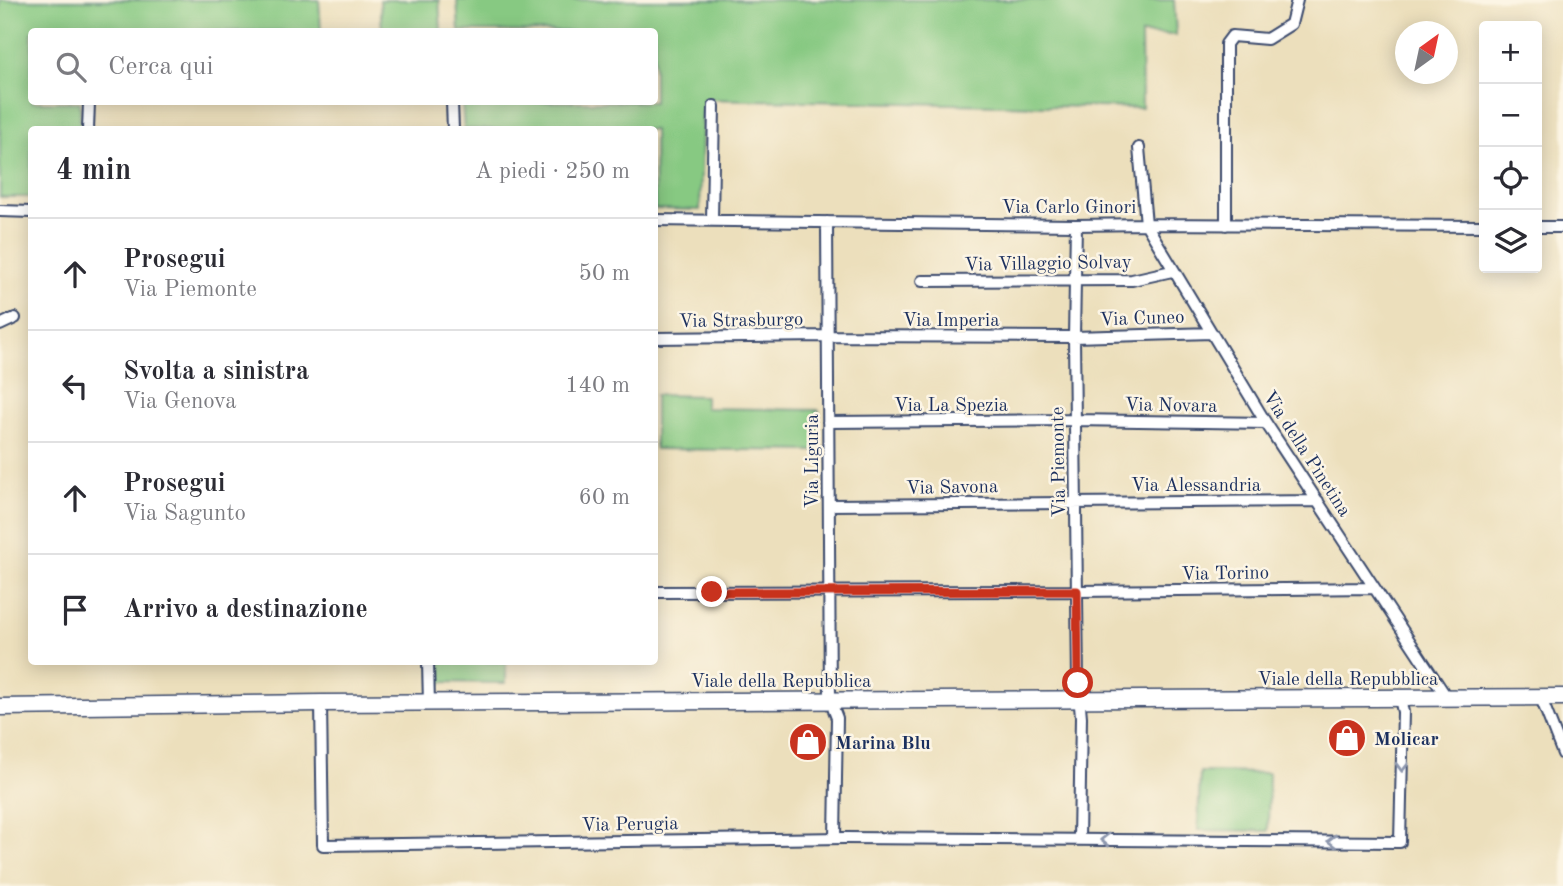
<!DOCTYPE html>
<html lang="it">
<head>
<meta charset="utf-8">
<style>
  :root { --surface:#fff; --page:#f2f2f3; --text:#2b2b33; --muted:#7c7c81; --line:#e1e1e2 }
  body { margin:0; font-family:"Old Standard TT",serif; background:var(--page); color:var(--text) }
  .controls { position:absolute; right:21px; top:21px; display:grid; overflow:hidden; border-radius:7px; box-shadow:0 4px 18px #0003 }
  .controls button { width:63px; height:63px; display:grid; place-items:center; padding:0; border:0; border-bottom:2px solid var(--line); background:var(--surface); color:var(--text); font:35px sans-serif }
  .compass { position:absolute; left:1395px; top:21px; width:63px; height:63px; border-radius:50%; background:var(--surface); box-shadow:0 4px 18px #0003; rotate:33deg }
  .stop { position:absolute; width:21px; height:21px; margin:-16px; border:5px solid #c8321e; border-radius:50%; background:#fff }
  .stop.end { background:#c8321e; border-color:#fff; box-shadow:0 2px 7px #0008 }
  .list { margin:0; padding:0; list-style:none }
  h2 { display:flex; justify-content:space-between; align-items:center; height:91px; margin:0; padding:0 28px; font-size:30px }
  h2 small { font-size:23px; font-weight:400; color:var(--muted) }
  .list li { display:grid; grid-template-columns:46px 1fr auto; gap:21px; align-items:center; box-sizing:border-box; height:112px; padding:0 28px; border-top:2px solid var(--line) }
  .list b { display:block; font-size:26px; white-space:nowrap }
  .list p { margin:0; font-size:23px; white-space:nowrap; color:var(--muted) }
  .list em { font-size:23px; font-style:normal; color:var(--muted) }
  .icon { flex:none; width:38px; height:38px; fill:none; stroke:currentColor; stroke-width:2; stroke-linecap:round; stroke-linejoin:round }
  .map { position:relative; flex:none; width:1563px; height:886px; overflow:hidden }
  .search { position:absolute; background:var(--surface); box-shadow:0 4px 18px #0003; left:28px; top:28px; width:630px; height:77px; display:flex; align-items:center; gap:18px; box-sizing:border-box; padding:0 24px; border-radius:7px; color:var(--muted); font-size:26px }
  .panel { position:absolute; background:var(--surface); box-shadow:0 4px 18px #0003; left:28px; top:126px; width:630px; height:539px; border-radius:7px }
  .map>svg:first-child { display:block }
  .green { fill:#87c982; stroke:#517c70; stroke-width:2 }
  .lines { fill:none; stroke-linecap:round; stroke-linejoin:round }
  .street-casing { stroke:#3a496c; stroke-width:14 }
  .secondary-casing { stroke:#3a496c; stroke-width:19 }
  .street { stroke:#fff; stroke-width:10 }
  .secondary { stroke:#fff; stroke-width:16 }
  .oneway { stroke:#8d97ae }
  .route { stroke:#c8321e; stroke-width:9 }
  .labels { text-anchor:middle; stroke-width:5; stroke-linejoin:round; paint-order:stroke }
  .street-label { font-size:19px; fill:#1b2f5e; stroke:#fcf5e5 }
  .poi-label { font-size:19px; font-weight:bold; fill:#1b2f5e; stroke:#fcf5e5; text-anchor:start }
</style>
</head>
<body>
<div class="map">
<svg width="1563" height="886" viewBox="0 0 1563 886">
  <rect width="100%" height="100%" fill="#fcf5e5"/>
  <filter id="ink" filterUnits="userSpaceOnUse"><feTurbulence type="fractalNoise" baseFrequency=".0143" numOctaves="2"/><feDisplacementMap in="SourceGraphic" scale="14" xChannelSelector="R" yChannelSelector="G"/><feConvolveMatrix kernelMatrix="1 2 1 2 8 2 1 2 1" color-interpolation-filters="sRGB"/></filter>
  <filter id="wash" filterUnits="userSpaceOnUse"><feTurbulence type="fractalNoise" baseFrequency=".00686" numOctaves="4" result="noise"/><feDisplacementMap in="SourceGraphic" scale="28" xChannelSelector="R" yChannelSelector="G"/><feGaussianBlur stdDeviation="1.57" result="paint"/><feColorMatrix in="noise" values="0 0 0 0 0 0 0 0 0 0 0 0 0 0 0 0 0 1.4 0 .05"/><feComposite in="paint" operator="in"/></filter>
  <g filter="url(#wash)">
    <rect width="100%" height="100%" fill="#ecdfbc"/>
    <path class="green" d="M 0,0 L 319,0 L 321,31 L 32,32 L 32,102 L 80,102 L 80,129 L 32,130 L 31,197 L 0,197 Z
      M 380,0 L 439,0 L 441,31 L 382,31 Z
      M 457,0 L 1174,0 L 1176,35 L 1141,34 L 1142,108 L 703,99 L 700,210 L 655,209 L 654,130 L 464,129 L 462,102 L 654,102 L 654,32 L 459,31 Z
      M 655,395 L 705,396 L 705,408 L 819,410 L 819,451 L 655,449 Z
      M 437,662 L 506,662 L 506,683 L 437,682 Z
      M 1200,772 L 1269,773 L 1268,831 L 1198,830 Z"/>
  </g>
  <g filter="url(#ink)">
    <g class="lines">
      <defs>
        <path id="street" d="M 452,102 L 453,130
          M 88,130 L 89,102
          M 1139,148 L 1146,224 L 1266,423 L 1447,698
          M 0,211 L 32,212
          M 654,220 L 1076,225 L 1146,224 L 1484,226
          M 712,220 L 714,106
          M 827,222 L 830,700 L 837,718 L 835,838
          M 1076,225 L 1074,337 L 1078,683 L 1081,717 L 1079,840
          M 1226,225 L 1226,44 L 1232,36 L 1267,39 L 1291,24 L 1297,0
          M 1537,227 L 1563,227
          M 922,281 L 1132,280 L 1172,271
          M 0,325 L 15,318
          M 654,338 L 828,336 L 1074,337 L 1212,333
          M 828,422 L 1075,420 L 1266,423
          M 829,505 L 1318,501
          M 654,592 L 1077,591 L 1374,588
          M 428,662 L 429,704
          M 1541,698 L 1563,754
          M 321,703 L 323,845 L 845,838 L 1400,842 L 1403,712 L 1400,699"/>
        <path id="secondary" d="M 0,707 L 321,703 L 1563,697"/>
      </defs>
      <use href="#street" class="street-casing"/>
      <use href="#secondary" class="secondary-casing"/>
      <use href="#street" class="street"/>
      <use href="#secondary" class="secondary"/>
    </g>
    <defs><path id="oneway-chevron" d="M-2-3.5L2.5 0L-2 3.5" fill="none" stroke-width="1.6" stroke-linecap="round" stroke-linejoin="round" transform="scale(1.75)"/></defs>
    <g class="oneway">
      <use href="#oneway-chevron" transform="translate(1402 767) rotate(91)"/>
      <use href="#oneway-chevron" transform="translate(1105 840) rotate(-180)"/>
      <use href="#oneway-chevron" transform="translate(1332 841) rotate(-180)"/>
    </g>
  </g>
  <g class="lines" filter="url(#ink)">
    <path class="route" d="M 712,592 L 1077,591 L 1078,683"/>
  </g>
  <defs>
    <symbol id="shop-disc" viewBox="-11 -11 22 22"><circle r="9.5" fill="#c8321e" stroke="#fcf5e5"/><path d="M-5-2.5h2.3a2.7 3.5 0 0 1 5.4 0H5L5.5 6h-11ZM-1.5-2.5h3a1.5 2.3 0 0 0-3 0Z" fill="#fff"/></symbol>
  </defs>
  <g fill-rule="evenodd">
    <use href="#shop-disc" x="1325" y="716" width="44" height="44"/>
    <use href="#shop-disc" x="786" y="720" width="44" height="44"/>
  </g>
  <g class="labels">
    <g class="street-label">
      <text x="1069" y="213">Via Carlo Ginori</text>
      <text transform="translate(1048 262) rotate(-1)" y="7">Via Villaggio Solvay</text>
      <text transform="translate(1142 317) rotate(-2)" y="7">Via Cuneo</text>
      <text transform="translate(741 319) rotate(-1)" y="7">Via Strasburgo</text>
      <text x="951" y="326">Via Imperia</text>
      <text x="951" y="411">Via La Spezia</text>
      <text transform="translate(1171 404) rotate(1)" y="7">Via Novara</text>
      <text transform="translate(1308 453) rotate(57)" y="7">Via della Pinetina</text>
      <text transform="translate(811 461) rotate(-90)" y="7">Via Liguria</text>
      <text transform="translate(1057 462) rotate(-91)" y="7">Via Piemonte</text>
      <text x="1196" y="491">Via Alessandria</text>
      <text transform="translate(952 486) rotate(-1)" y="7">Via Savona</text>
      <text transform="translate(1225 572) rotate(-1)" y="7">Via Torino</text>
      <text x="1348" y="685">Viale della Repubblica</text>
      <text x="781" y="687">Viale della Repubblica</text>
      <text transform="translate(630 823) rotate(-1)" y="7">Via Perugia</text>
    </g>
    <g class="poi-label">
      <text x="1374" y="745">Molicar</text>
      <text x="835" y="749">Marina Blu</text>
    </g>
  </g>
</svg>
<div class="controls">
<button>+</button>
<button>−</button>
<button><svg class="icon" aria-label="locate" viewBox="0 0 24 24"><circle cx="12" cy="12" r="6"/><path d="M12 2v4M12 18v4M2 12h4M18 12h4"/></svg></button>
<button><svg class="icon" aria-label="layers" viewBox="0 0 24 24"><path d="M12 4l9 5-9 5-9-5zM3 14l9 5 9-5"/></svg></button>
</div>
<svg class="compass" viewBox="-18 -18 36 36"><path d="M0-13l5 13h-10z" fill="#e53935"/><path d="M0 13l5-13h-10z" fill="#7c7c81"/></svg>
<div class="stop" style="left:1078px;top:683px"></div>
<div class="stop end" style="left:712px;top:592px"></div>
<div class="search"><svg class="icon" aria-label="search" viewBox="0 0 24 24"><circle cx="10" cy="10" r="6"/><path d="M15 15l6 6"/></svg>Cerca qui</div>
<section class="panel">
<h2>4 min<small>A piedi · 250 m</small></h2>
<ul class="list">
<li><svg class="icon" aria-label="ahead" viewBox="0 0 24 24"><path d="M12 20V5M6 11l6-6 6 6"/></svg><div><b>Prosegui</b><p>Via Piemonte</p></div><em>50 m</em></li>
<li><svg class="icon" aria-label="left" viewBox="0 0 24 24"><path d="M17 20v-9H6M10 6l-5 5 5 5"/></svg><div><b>Svolta a sinistra</b><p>Via Genova</p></div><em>140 m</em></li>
<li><svg class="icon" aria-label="ahead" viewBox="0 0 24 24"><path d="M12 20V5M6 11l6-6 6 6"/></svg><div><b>Prosegui</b><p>Via Sagunto</p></div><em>60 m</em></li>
<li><svg class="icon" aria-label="arrive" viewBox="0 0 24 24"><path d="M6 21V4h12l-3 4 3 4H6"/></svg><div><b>Arrivo a destinazione</b></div></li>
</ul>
</section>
</div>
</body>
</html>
